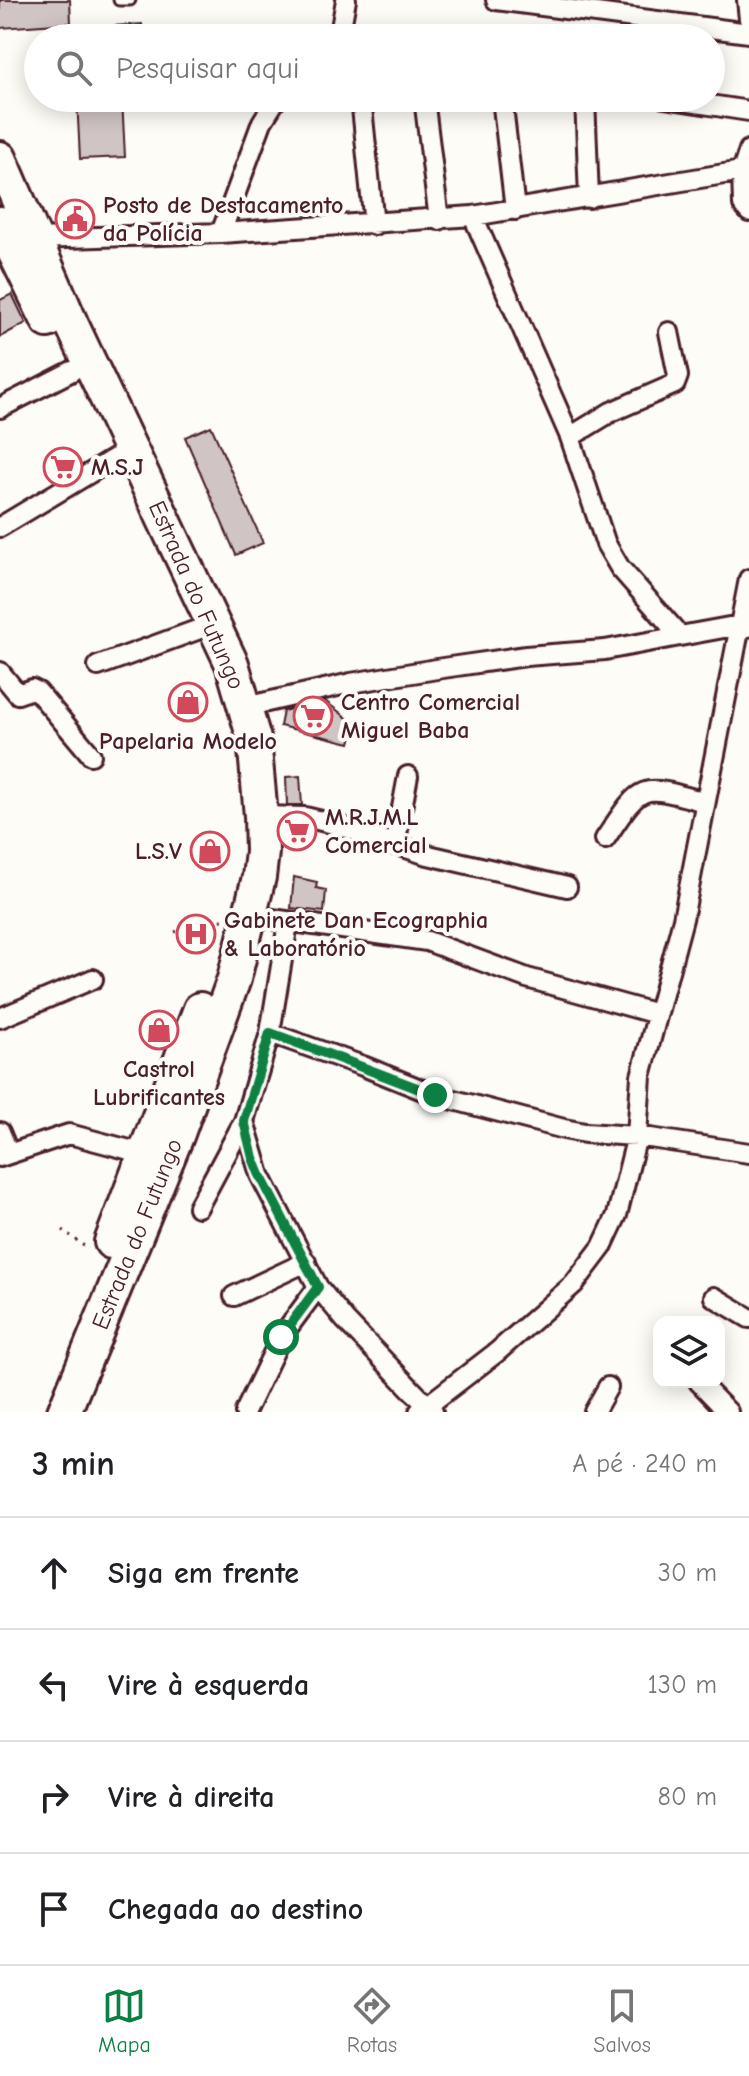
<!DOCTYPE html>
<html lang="pt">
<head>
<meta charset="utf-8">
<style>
  :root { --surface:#fff; --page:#f6f6f6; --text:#202124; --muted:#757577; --line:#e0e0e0; --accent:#0b8043 }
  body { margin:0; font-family:"Comic Neue",sans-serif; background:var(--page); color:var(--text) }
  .controls { position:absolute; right:24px; bottom:24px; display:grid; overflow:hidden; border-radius:16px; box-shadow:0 4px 20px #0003 }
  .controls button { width:72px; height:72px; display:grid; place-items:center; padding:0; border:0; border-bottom:2px solid var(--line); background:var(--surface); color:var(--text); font:40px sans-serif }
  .stop { position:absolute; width:24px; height:24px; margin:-18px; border:6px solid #0b8043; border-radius:50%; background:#fff }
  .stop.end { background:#0b8043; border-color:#fff; box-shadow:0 2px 8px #0008 }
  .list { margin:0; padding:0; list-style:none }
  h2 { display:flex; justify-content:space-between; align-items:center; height:104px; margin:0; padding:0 32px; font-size:34px }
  h2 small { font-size:26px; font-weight:400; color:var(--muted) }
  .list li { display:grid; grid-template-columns:52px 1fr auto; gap:24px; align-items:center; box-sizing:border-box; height:112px; padding:0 32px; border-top:2px solid var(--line) }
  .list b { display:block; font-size:30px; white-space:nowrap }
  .list em { font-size:26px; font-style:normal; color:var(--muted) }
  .icon { flex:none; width:44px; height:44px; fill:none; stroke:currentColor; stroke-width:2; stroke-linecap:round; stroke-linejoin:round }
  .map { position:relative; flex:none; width:749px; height:1412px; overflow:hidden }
  .search { position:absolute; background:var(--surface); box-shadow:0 4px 20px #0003; left:24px; right:24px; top:24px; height:88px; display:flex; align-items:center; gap:20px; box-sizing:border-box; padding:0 28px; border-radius:44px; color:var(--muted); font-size:30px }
  .sheet { height:552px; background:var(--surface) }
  nav { display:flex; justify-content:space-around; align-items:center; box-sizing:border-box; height:112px; border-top:2px solid var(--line); background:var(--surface); font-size:22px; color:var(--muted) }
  nav a { display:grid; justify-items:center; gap:4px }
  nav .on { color:var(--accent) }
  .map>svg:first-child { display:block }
  .building { fill:#d0c5c4; stroke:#4a1f2b; stroke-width:2 }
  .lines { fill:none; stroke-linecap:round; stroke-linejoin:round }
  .lane-casing { stroke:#4a1f2b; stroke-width:15 }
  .street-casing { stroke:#4a1f2b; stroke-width:24 }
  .highway-casing { stroke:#4a1f2b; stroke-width:38 }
  .path { stroke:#4a1f2b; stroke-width:3; stroke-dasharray:2 6; stroke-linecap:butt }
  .lane { stroke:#fdfcf7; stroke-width:9 }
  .street { stroke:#fdfcf7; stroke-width:18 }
  .highway { stroke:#fdfcf7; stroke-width:32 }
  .route { stroke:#0b8043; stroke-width:10 }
  .labels { text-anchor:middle; stroke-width:8; stroke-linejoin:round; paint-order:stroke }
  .poi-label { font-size:24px; font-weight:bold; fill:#4a1f2b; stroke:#fdfcf7; text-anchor:start }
  .street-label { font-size:24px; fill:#4a1f2b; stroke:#fdfcf7 }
</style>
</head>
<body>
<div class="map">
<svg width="749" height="1412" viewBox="0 0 749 1412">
  <rect width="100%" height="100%" fill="#fdfcf7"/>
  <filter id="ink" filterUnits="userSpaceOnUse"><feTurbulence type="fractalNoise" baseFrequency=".0125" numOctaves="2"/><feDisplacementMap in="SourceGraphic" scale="16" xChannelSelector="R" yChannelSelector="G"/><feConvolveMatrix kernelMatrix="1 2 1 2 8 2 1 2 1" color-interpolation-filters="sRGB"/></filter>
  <g filter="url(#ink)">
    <path class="building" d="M 0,0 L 70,0 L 71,23 L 0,28 Z
      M 142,24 L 143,38 L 67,38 L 67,29 Z
      M 77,98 L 122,98 L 125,157 L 80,159 Z
      M 12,294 L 26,323 L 0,337 L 0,300 Z
      M 211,426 L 263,543 L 236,555 L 185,437 Z
      M 325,701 L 355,724 L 350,743 L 280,726 L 283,711 Z
      M 300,776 L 302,805 L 287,805 L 286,777 Z
      M 294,877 L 317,882 L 316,888 L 326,890 L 324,912 L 291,908 Z"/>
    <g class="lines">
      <defs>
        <path id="lane" d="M 119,0 L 130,0"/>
        <path id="street" d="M 496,0 L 749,33
          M 747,0 L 749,19
          M 331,38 L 341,28 L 346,0
          M 361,98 L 374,225
          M 424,98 L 439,220
          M 502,98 L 515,210
          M 585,98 L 589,198
          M 664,98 L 749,111
          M 742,171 L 743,205 L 749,212
          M 473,216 L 570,437 L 606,544 L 620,568 L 680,636 L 740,625 L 748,627
          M 221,233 L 262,122 L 277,98
          M 36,239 L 221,233 L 473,216 L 742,171 L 749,150
          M 0,408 L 72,371
          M 570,437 L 611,412 L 675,384 L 678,376 L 669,332
          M 0,527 L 115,458
          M 98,666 L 197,630
          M 0,672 L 18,694 L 32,689 L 38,692 L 91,755
          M 245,707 L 351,683 L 443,668 L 526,656 L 605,650 L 680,636
          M 261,816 L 305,817 L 338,825 L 424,854 L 567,887
          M 605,839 C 643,782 639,784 705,802
          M 395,845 L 408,776
          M 251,916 L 427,941 L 527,978 L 657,1014
          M 0,1018 L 93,979
          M 270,1033 L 363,1066 L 435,1095 L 564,1129 L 585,1133 L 637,1136 L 749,1153
          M 244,1121 L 260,1175 L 318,1287 L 345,1320 L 433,1412
          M 0,1132 L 9,1154
          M 0,1157 L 69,1134 L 145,1154
          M 198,1207 L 244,1121 L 270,1033 L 288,923
          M 234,1296 L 306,1262
          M 714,1297 L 749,1318
          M 699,1382 L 728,1412
          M 245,1412 L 281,1337 L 318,1287
          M 419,1412 L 497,1352 L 574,1284 L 602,1247 L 617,1215 L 637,1136 L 641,1076 L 683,919 L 749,579
          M 594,1412 L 608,1387"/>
        <path id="highway" d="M 0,158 L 72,325 L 232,664 L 254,739 L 261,816 L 262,852 L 259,877 L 234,979 L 177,1136 L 64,1412
          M 0,223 L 48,321
          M 111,1242 L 200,1009"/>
      </defs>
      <use href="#lane" class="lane-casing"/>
      <use href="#street" class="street-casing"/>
      <use href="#highway" class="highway-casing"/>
      <path class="path" d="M 175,932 L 202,921 L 225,920
        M 63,1230 L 88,1249"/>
      <use href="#lane" class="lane"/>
      <use href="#street" class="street"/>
      <use href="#highway" class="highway"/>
    </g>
  </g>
  <g class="lines" filter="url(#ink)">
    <path class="route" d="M 281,1337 L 318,1287 L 260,1175 L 253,1158 L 244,1121 L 270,1033 C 326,1053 380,1074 435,1095"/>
  </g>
  <defs>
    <symbol id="civic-ring" viewBox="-11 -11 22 22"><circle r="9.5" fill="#fdfcf7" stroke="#d1495b" stroke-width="1.5"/><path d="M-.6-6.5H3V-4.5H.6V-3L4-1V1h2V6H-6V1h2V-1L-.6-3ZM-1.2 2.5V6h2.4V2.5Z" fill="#d1495b"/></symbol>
    <symbol id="supermarket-ring" viewBox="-11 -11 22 22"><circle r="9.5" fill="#fdfcf7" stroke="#d1495b" stroke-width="1.5"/><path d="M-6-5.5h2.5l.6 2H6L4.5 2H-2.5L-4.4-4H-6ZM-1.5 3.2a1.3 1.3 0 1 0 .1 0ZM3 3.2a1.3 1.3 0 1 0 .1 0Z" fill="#d1495b"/></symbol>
    <symbol id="shop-ring" viewBox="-11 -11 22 22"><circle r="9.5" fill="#fdfcf7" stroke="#d1495b" stroke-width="1.5"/><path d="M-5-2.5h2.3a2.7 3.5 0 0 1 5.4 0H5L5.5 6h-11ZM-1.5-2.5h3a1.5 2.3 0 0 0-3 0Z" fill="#d1495b"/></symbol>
    <symbol id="hospital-ring" viewBox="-11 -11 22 22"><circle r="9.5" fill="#fdfcf7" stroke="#d1495b" stroke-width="1.5"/><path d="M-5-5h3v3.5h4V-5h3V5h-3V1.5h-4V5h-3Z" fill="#d1495b"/></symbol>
  </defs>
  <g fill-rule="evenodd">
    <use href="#civic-ring" x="53" y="197" width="44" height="44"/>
    <use href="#supermarket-ring" x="41" y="445" width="44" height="44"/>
    <use href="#shop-ring" x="166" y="680" width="44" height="44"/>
    <use href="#supermarket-ring" x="291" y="694" width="44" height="44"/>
    <use href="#supermarket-ring" x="275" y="809" width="44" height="44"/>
    <use href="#shop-ring" x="188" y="829" width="44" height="44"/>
    <use href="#hospital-ring" x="174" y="912" width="44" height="44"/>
    <use href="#shop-ring" x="137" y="1008" width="44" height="44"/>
  </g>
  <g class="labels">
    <g class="poi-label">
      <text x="103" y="213">Posto de Destacamento<tspan x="103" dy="28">da Polícia</tspan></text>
      <text x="91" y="475">M.S.J</text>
      <text x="341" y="710">Centro Comercial<tspan x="341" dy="28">Miguel Baba</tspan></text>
      <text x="188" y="749" text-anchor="middle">Papelaria Modelo</text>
      <text x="325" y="825">M.R.J.M.L<tspan x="325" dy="28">Comercial</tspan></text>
      <text x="182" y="859" text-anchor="end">L.S.V</text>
      <text x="224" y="928">Gabinete Dan Ecographia<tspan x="224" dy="28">&amp; Laboratório</tspan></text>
      <text x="159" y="1077" text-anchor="middle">Castrol<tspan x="159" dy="28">Lubrificantes</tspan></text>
    </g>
    <g class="street-label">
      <text transform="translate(197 595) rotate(66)" y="8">Estrada do Futungo</text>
      <text transform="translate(137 1234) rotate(-68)" y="8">Estrada do Futungo</text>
    </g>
  </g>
</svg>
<div class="controls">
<button><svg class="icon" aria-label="layers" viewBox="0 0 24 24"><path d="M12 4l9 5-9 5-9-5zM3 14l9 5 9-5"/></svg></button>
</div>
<div class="stop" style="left:281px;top:1337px"></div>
<div class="stop end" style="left:435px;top:1095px"></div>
<div class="search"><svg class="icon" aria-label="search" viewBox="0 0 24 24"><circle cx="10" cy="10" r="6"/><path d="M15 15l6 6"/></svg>Pesquisar aqui</div>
</div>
<section class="sheet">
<h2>3 min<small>A pé · 240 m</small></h2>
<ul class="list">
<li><svg class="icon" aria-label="ahead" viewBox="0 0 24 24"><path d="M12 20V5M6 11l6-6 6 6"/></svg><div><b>Siga em frente</b></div><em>30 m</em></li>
<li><svg class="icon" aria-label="left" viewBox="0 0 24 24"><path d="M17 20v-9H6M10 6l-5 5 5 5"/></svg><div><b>Vire à esquerda</b></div><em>130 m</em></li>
<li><svg class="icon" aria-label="right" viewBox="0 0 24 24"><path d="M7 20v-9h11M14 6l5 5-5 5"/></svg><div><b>Vire à direita</b></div><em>80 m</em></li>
<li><svg class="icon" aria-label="arrive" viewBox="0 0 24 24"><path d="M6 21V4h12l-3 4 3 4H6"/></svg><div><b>Chegada ao destino</b></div></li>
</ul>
</section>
<nav>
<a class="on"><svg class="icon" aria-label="map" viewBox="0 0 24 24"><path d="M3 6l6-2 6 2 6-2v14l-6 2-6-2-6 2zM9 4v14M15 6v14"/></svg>Mapa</a>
<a><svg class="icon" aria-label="directions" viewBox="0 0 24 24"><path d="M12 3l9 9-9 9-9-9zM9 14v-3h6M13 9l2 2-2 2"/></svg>Rotas</a>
<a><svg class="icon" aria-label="saved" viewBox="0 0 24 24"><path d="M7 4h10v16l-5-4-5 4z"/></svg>Salvos</a>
</nav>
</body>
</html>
